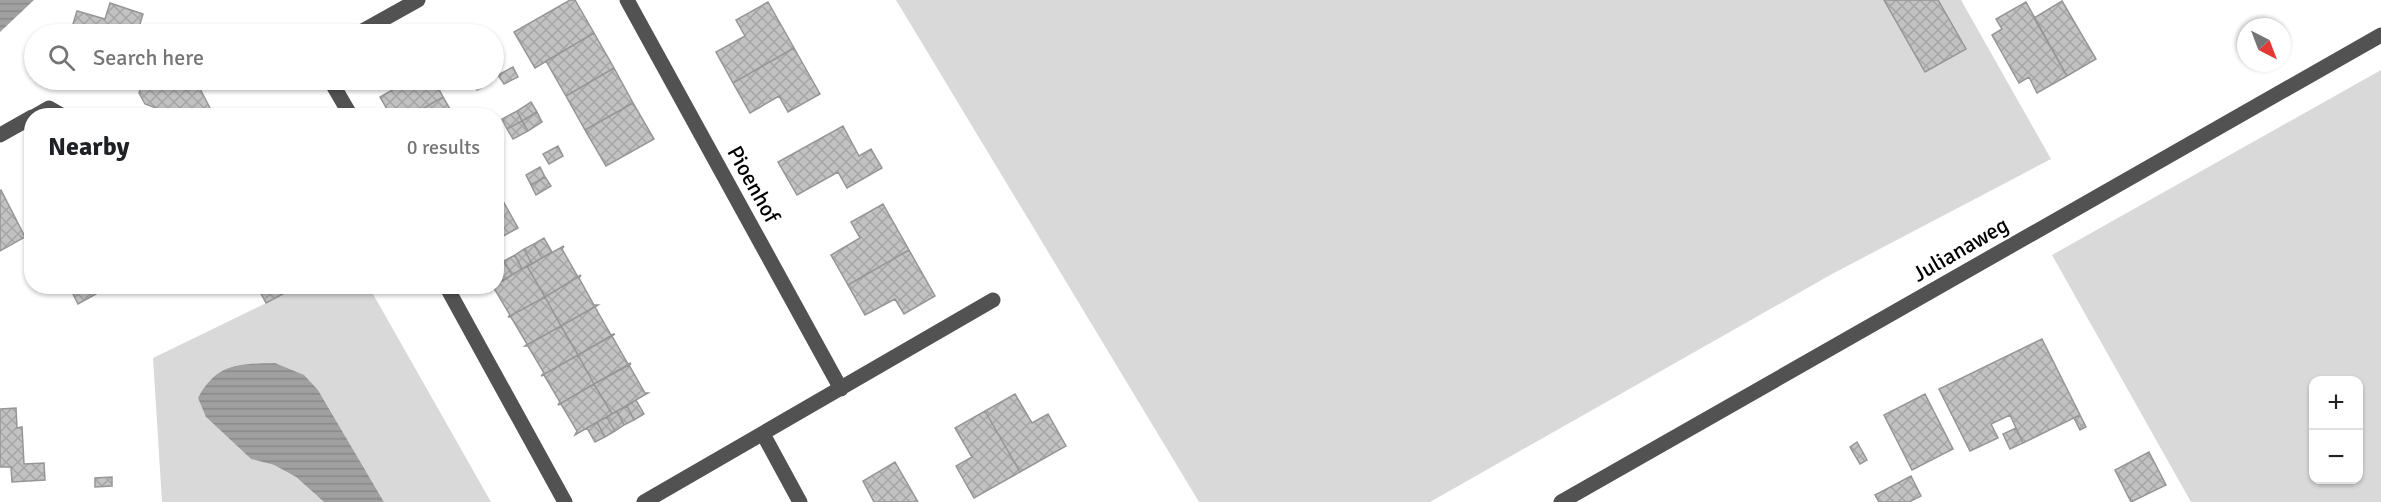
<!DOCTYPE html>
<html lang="en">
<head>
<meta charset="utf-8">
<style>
  :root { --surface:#fff; --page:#f6f6f6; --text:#202124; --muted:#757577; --line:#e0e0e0 }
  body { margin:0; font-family:Signika,sans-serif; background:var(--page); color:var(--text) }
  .controls { position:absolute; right:18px; bottom:18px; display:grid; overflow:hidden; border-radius:12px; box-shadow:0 2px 4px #0004 }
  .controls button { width:54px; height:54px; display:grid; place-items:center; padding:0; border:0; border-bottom:2px solid var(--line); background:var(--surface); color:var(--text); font:30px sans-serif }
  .compass { position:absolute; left:2237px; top:18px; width:54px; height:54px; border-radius:50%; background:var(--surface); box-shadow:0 2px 4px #0004; rotate:138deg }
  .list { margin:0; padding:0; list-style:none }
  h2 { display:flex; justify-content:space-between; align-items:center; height:78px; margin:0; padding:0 24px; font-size:26px }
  h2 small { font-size:20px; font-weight:400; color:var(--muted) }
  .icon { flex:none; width:33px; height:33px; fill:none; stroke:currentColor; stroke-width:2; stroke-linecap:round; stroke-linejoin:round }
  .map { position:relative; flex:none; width:2381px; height:502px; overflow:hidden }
  .search { position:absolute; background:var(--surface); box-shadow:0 2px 4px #0004; left:24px; top:24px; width:480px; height:66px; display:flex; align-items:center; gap:15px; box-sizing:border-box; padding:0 21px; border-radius:33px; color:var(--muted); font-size:22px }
  .panel { position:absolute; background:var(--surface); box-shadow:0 2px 4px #0004; left:24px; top:108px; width:480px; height:186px; border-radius:24px }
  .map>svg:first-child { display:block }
  .grass { fill:#d9d9d9; fill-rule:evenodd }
  .water { fill:url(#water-rules) }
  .building { fill:url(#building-cross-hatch); stroke:#969696; stroke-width:1.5 }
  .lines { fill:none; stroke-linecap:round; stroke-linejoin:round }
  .minor { stroke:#525252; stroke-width:15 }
  .labels { text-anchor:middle; stroke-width:5; stroke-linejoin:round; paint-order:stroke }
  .street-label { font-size:22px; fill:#000; stroke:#fff }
</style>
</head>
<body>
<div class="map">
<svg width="2381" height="502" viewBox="0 0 2381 502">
  <defs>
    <pattern id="water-rules" width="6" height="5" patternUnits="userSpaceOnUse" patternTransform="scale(1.5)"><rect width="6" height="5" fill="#a0a0a0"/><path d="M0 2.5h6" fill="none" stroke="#888"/></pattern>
    <pattern id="building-cross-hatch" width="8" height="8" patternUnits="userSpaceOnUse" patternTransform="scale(1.5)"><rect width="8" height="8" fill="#c2c2c2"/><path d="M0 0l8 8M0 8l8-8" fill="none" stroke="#a5a5a5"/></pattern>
  </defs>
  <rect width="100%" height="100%" fill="#fff"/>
  <path class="grass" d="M 896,0 L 1961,0 L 2051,159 L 1832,274 L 1430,502 L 1199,502 Z
    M 2381,70 L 2381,502 L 2191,502 L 2052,255 ZM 2314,380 L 2358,380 L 2358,480 L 2314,480 Z
    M 299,287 L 369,287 L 491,502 L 384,502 L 318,390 L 206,417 L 251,459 L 274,465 L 296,477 L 324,502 L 162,502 L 153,358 Z"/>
  <path class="water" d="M 0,0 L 34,0 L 0,32 Z
    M 275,363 L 304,375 L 318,390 L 384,502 L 324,502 L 296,477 L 274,465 L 251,459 L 206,417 L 198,398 C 217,363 238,364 275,363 Z"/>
  <path class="building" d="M 570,0 L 575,0 L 594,33 L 535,68 L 514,32 Z
    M 1884,0 L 1938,0 L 1966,49 L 1925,72 Z
    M 2062,1 L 2096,59 L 2067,76 L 2034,18 Z
    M 768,2 L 794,48 L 733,83 L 716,52 L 745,36 L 736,20 Z
    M 2026,2 L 2067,76 L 2037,93 L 2029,77 L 2019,83 L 1992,35 L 2002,29 L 1996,19 Z
    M 110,3 L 143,14 L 137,34 L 70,34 L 77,11 L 105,19 Z
    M 594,33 L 614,68 L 566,96 L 546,61 Z
    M 794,48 L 820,94 L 788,112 L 779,96 L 750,113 L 733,83 Z
    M 513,67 L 518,77 L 504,84 L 498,75 Z
    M 614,68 L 633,103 L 585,130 L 566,96 Z
    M 143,80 L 184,80 L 189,90 L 198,85 L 211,110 L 200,116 L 160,116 L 159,109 L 145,104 L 139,93 Z
    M 410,80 L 434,80 L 443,97 L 410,116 L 391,116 L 380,97 Z
    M 471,80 L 490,80 L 491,82 L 477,90 Z
    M 443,97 L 454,116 L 410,116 Z
    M 531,102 L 537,112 L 522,121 L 517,111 Z
    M 633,103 L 654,139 L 606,166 L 585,130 Z
    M 517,111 L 522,121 L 507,129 L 502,119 Z
    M 537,112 L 542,122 L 528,131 L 522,121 Z
    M 522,121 L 528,131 L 513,139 L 507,129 Z
    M 843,126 L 859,156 L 871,149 L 882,168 L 847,188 L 838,172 L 797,195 L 778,162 Z
    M 558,146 L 563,156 L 549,164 L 543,154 Z
    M 540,167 L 545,177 L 531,185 L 526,175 Z
    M 545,177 L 551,186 L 536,195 L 531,185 Z
    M 1,190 L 25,237 L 0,251 L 0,191 Z
    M 503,201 L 518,228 L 496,240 L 496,204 Z
    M 883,204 L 909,250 L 848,285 L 831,255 L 860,238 L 851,222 Z
    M 544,238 L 552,252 L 542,258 L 534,244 Z
    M 534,244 L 542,258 L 532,264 L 524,249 Z
    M 564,246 L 562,249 L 578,277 L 581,275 L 545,297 L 527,266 Z
    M 524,249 L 532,264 L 522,269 L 515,255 Z
    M 909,250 L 935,296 L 904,314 L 895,299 L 865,315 L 848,285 Z
    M 515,255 L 522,269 L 512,275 L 504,261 Z
    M 504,261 L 512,275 L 503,281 L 496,265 Z
    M 527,266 L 545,297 L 508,317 L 510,315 L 494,288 L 491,287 Z
    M 581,275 L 579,278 L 594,305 L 598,305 L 561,326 L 545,297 Z
    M 77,286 L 92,286 L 96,294 L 78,304 L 71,290 Z
    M 257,286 L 298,286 L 266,303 Z
    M 545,297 L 561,326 L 525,346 L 527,344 L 511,317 L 508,317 Z
    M 598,305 L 595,307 L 611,335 L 614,334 L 578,355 L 561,326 Z
    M 561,326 L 578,355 L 541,376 L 544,373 L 528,346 L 525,346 Z
    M 615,334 L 612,336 L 628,364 L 631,363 L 594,384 L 578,355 Z
    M 2042,339 L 2080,415 L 2023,443 L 2010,415 L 1991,424 L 1998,438 L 1970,451 L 1939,389 Z
    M 578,355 L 594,384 L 558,405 L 560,402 L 544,375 L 541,376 Z
    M 631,364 L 629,365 L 645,393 L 648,393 L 612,414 L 594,384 Z
    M 594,384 L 612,414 L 575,435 L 577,431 L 561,404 L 558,405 Z
    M 1015,394 L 1032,423 L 1048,414 L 1066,446 L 1020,472 L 985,411 Z
    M 1925,394 L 1953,449 L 1912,470 L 1884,415 Z
    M 636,400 L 644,414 L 634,420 L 627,406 Z
    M 627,406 L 634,420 L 624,425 L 617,411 Z
    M 16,408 L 17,428 L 22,427 L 24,464 L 44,463 L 45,480 L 12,482 L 11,467 L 0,467 L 0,409 Z
    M 617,411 L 624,425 L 615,431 L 607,417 Z
    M 985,411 L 1020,472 L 974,498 L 956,466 L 972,457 L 955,428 Z
    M 2080,415 L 2086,427 L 2080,430 L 2074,418 Z
    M 607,417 L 615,431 L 605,437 L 597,422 Z
    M 597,422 L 605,437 L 595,442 L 587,428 Z
    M 2016,428 L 2023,443 L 2010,449 L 2003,434 Z
    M 1857,442 L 1867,460 L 1860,464 L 1850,447 Z
    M 2149,452 L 2166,485 L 2131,502 L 2115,470 Z
    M 895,462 L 918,502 L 874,502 L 863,481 Z
    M 1911,476 L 1921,496 L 1909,502 L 1879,502 L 1875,495 Z
    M 112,477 L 112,486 L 95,487 L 95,478 Z"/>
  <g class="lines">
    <path class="minor" d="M 627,0 L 841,389
      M 357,34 L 418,0
      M 330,80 L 351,116
      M 35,116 L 49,108 L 63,116
      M 0,135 L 32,117
      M 446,286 L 565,502
      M 763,434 L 800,502
      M 644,502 L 993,300
      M 1561,502 L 2381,35"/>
  </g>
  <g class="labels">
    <g class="street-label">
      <text transform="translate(754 184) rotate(61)" y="8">Pioenhof</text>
      <text transform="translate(1960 249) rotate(-30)" y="8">Julianaweg</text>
    </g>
  </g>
</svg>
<div class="controls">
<button>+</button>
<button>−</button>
</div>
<svg class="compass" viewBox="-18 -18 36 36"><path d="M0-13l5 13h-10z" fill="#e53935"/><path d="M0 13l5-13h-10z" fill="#757577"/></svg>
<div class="search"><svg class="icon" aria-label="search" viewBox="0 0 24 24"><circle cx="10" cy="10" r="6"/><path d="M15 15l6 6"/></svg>Search here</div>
<section class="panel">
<h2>Nearby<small>0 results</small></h2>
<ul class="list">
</ul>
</section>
</div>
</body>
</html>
